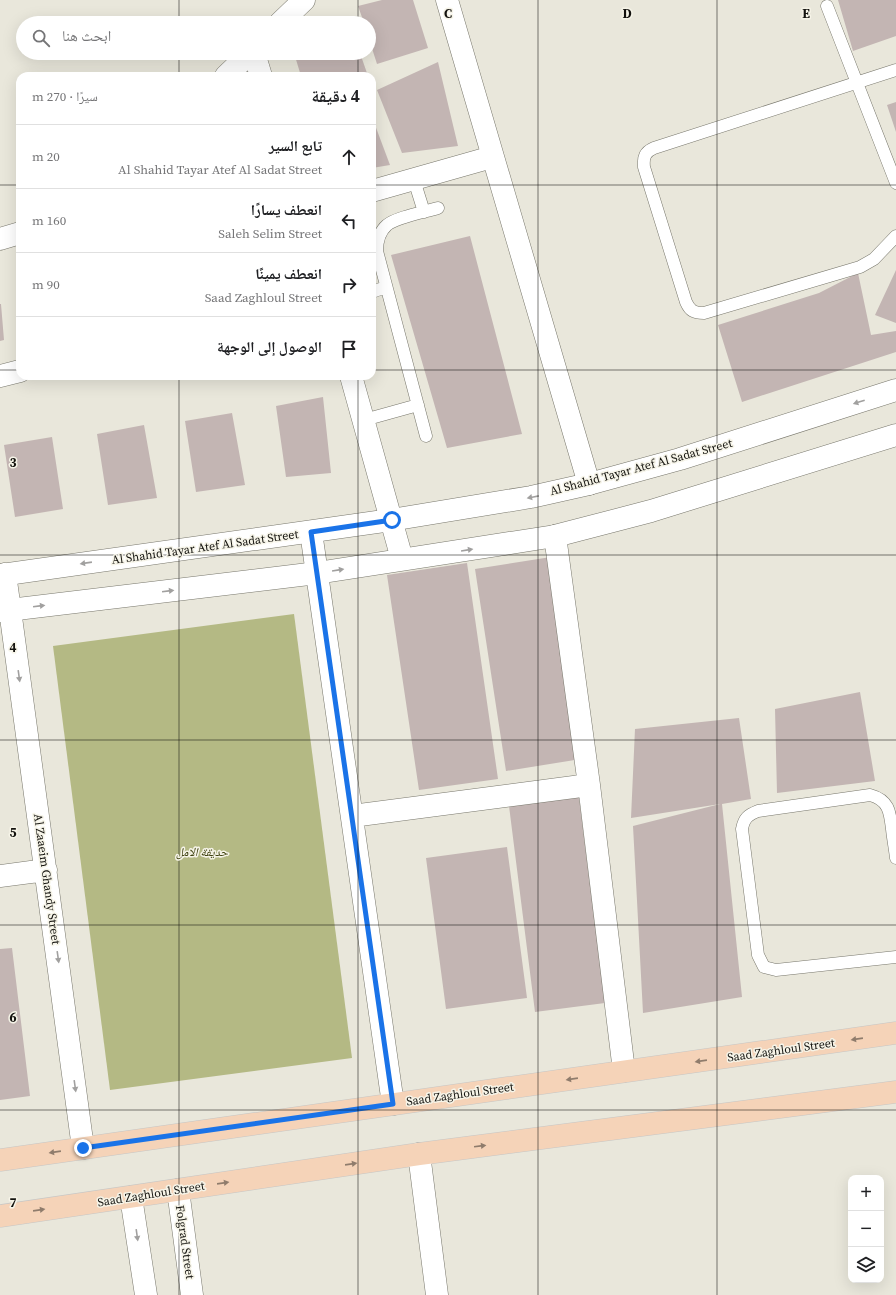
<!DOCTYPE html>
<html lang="ar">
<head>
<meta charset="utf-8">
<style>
  :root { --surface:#fff; --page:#f2f2f2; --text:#202124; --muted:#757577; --line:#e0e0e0 }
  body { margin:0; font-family:"Source Serif 4","Noto Naskh Arabic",serif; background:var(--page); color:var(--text); direction:rtl }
  .controls { position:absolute; right:12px; bottom:12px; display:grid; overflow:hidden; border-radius:8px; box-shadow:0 4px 16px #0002 }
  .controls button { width:36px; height:36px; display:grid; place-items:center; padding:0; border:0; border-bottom:1px solid var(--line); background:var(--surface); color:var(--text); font:20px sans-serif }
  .stop { position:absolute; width:12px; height:12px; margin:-9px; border:3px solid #1a73e8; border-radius:50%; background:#fff }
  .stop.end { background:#1a73e8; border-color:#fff; box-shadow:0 1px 4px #0008 }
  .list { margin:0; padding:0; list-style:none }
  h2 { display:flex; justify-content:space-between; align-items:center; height:52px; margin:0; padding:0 16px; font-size:17px }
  h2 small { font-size:13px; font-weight:400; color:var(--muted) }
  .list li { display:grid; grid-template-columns:26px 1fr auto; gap:12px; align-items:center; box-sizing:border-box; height:64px; padding:0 16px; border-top:1px solid var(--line) }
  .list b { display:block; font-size:15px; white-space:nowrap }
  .list p { margin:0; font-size:13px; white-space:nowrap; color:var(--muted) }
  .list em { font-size:13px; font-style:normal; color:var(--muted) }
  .icon { flex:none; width:22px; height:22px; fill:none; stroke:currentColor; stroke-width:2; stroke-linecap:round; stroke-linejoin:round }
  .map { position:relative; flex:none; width:896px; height:1295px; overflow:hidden; direction:ltr }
  .search { position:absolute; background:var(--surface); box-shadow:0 4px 16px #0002; left:16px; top:16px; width:360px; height:44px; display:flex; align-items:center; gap:10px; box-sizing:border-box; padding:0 14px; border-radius:22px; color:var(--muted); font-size:15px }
  .panel { position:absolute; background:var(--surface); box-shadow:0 4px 16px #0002; left:16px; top:72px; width:360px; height:308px; border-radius:12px; direction:rtl }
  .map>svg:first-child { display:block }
  .green { fill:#b4b984 }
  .building { fill:#c3b5b3 }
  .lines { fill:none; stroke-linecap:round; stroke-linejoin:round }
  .service-casing { stroke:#78776c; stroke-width:13 }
  .minor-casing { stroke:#78776c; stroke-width:23 }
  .tertiary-casing { stroke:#78776c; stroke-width:23 }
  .primary-casing { stroke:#c6c6c5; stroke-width:23 }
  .service { stroke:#fff; stroke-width:12 }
  .minor { stroke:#fff; stroke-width:22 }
  .tertiary { stroke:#fff; stroke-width:22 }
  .primary { stroke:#f5d3b8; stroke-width:22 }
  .oneway { fill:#a1a09f }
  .oneway2 { fill:#8f7c6c }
  .route { stroke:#1a73e8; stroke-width:5 }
  .grid { fill:none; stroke:#13120e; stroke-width:1; stroke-opacity:0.55 }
  .labels { text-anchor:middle; stroke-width:3; stroke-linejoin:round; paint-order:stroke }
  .street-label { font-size:12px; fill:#13120e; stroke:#f6f4e8 }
  .park-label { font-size:12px; font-style:italic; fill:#3d400d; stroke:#f6f4e8 }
  .grid-label { font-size:13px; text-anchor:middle; font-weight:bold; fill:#13120e; stroke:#f6f4e8; stroke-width:3; stroke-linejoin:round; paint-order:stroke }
</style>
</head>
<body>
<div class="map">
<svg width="896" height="1295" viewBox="0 0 896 1295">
  <rect width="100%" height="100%" fill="#e9e7db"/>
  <path class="green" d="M 294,614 L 352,1058 L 110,1090 L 53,646 Z"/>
  <path class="building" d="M 382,0 L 413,0 L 428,48 L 377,64 L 369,39 L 369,23 L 364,23 L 358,6 Z
    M 838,0 L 896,0 L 896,36 L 853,51 Z
    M 294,53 L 360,53 L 368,76 L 301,76 Z
    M 438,62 L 458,146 L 402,153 L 377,90 Z
    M 896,102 L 896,132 L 887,105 Z
    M 372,117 L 390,165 L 372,168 Z
    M 470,236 L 522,434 L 447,448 L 391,255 Z
    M 896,270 L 896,323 L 875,315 Z
    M 858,273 L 871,335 L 896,331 L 896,352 L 742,402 L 718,325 L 819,293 Z
    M 0,304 L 1,304 L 4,340 L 0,341 Z
    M 323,397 L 331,473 L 286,477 L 276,406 Z
    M 232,413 L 245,485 L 196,492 L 185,421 Z
    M 144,425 L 157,498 L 108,505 L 97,434 Z
    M 52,437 L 63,509 L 15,517 L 4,445 Z
    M 551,557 L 581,759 L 506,771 L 475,569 Z
    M 467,563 L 498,779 L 419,790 L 387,575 Z
    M 860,692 L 875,781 L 777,793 L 775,709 Z
    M 739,718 L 751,799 L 722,804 L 742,997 L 643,1013 L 633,826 L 720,804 L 631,818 L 635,729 Z
    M 579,797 L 605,1003 L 535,1012 L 509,806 Z
    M 507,847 L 527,998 L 446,1009 L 426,858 Z
    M 12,948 L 30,1096 L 0,1100 L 0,949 Z"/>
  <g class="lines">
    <defs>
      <path id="service" d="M 827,6 L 896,183
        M 896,70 L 654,148 C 645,152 643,157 644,167 L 686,302 C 690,311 694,313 704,313 L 860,267 L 874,259 L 896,236
        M 414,180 L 424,212
        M 372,292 L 386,287
        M 364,420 L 418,405
        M 426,436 L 377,251 C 377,242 379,232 387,225 C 397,217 425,212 438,208
        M 896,858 C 895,849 893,839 892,829 C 890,812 889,800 870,795 L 758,811 C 748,815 744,818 742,829 L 758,955 L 764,967 L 776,970 L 896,957"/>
      <path id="minor" d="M 447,0 L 589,484
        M 280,23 L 304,0
        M 254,53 L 261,76
        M 226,76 L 250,53
        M 372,191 L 492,157
        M 0,239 L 20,233
        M 0,376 L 20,371
        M 351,376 L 402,559
        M 311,532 L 393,1104
        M 555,536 L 589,785 L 624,1071
        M 10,610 L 83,1148
        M 352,816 L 589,785
        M 0,876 L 46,870
        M 419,1154 L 437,1295"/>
      <path id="tertiary" d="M 5,574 L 10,610
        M 0,575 L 391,520 L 531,497 L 589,484 L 680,459 L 896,390
        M 0,611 L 317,573 L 555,536 L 651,511 L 896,435
        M 178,1190 L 192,1295
        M 131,1197 L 146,1295"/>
      <path id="primary" d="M 0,1160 L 896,1033
        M 0,1216 L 419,1154 L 896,1092"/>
    </defs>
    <use href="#service" class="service-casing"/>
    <use href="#minor" class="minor-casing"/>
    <use href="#tertiary" class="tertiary-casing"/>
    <use href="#primary" class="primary-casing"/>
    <use href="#service" class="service"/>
    <use href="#minor" class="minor"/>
    <use href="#tertiary" class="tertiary"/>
    <use href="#primary" class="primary"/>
  </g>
  <defs><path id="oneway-solid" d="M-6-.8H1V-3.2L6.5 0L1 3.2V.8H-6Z"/></defs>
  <g class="oneway">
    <use href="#oneway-solid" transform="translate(859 402) rotate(162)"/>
    <use href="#oneway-solid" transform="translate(533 497) rotate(169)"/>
    <use href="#oneway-solid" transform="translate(467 550) rotate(-9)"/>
    <use href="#oneway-solid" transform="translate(86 563) rotate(172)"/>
    <use href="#oneway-solid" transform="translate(338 570) rotate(-9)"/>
    <use href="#oneway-solid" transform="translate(168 591) rotate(-7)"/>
    <use href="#oneway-solid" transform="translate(39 606) rotate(-7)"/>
    <use href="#oneway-solid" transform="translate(19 676) rotate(82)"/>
    <use href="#oneway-solid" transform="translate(58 957) rotate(82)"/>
    <use href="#oneway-solid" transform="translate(75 1086) rotate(82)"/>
    <use href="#oneway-solid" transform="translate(137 1235) rotate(82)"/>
  </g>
  <g class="oneway2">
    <use href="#oneway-solid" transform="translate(857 1039) rotate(172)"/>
    <use href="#oneway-solid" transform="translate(701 1061) rotate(172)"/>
    <use href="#oneway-solid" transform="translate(572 1079) rotate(172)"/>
    <use href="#oneway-solid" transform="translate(480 1146) rotate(-7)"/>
    <use href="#oneway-solid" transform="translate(55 1152) rotate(172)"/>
    <use href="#oneway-solid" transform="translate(351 1164) rotate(-8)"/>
    <use href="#oneway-solid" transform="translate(223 1183) rotate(-8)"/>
    <use href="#oneway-solid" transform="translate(39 1210) rotate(-8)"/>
  </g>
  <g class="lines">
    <path class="route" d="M 83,1148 L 393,1104 L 311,532 L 392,520"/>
  </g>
  <path class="grid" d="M 179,0 L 179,23M 358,0 L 358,23M 538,0 L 538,1295M 717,0 L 717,1295M 179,53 L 179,76M 358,53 L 358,76M 0,185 L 20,185M 372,185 L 896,185M 0,370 L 20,370M 372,370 L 896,370M 179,376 L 179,1295M 358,376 L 358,1295M 0,555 L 896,555M 0,740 L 896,740M 0,925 L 896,925M 0,1110 L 896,1110"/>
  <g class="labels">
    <g class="street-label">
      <text transform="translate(641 467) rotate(-15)" y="4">Al Shahid Tayar Atef Al Sadat Street</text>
      <text transform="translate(205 547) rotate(-8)" y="4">Al Shahid Tayar Atef Al Sadat Street</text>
      <text transform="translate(47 879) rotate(82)" y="4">Al Zaaeim Ghandy Street</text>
      <text transform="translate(781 1050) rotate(-8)" y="4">Saad Zaghloul Street</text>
      <text transform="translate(460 1094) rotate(-8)" y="4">Saad Zaghloul Street</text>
      <text transform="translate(151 1194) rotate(-9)" y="4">Saad Zaghloul Street</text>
      <text transform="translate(185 1242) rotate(82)" y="4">Folgrad Street</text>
    </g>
    <g class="park-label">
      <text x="202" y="856">حديقة الامل</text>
    </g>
  </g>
  <g class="grid-label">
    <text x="448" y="18">C</text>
    <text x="627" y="18">D</text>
    <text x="806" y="18">E</text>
    <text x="13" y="467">3</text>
    <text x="13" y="652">4</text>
    <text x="13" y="837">5</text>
    <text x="13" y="1022">6</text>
    <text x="13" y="1207">7</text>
  </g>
</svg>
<div class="controls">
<button>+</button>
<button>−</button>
<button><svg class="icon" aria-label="layers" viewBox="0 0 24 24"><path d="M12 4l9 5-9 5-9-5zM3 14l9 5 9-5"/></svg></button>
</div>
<div class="stop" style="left:392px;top:520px"></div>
<div class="stop end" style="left:83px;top:1148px"></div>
<div class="search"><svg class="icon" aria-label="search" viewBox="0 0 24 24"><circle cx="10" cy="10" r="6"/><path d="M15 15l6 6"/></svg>ابحث هنا</div>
<section class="panel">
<h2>4 دقيقة<small>سيرًا · 270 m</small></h2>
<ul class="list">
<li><svg class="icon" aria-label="ahead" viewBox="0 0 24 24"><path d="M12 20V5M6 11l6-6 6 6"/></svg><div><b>تابع السير</b><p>Al Shahid Tayar Atef Al Sadat Street</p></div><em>20 m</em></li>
<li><svg class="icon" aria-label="left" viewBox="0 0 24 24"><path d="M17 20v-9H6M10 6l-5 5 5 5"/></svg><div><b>انعطف يسارًا</b><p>Saleh Selim Street</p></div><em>160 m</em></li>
<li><svg class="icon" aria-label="right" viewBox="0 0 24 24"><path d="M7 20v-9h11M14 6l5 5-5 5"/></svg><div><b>انعطف يمينًا</b><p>Saad Zaghloul Street</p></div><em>90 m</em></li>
<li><svg class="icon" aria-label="arrive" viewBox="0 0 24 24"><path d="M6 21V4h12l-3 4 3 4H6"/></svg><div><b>الوصول إلى الوجهة</b></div></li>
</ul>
</section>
</div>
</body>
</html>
